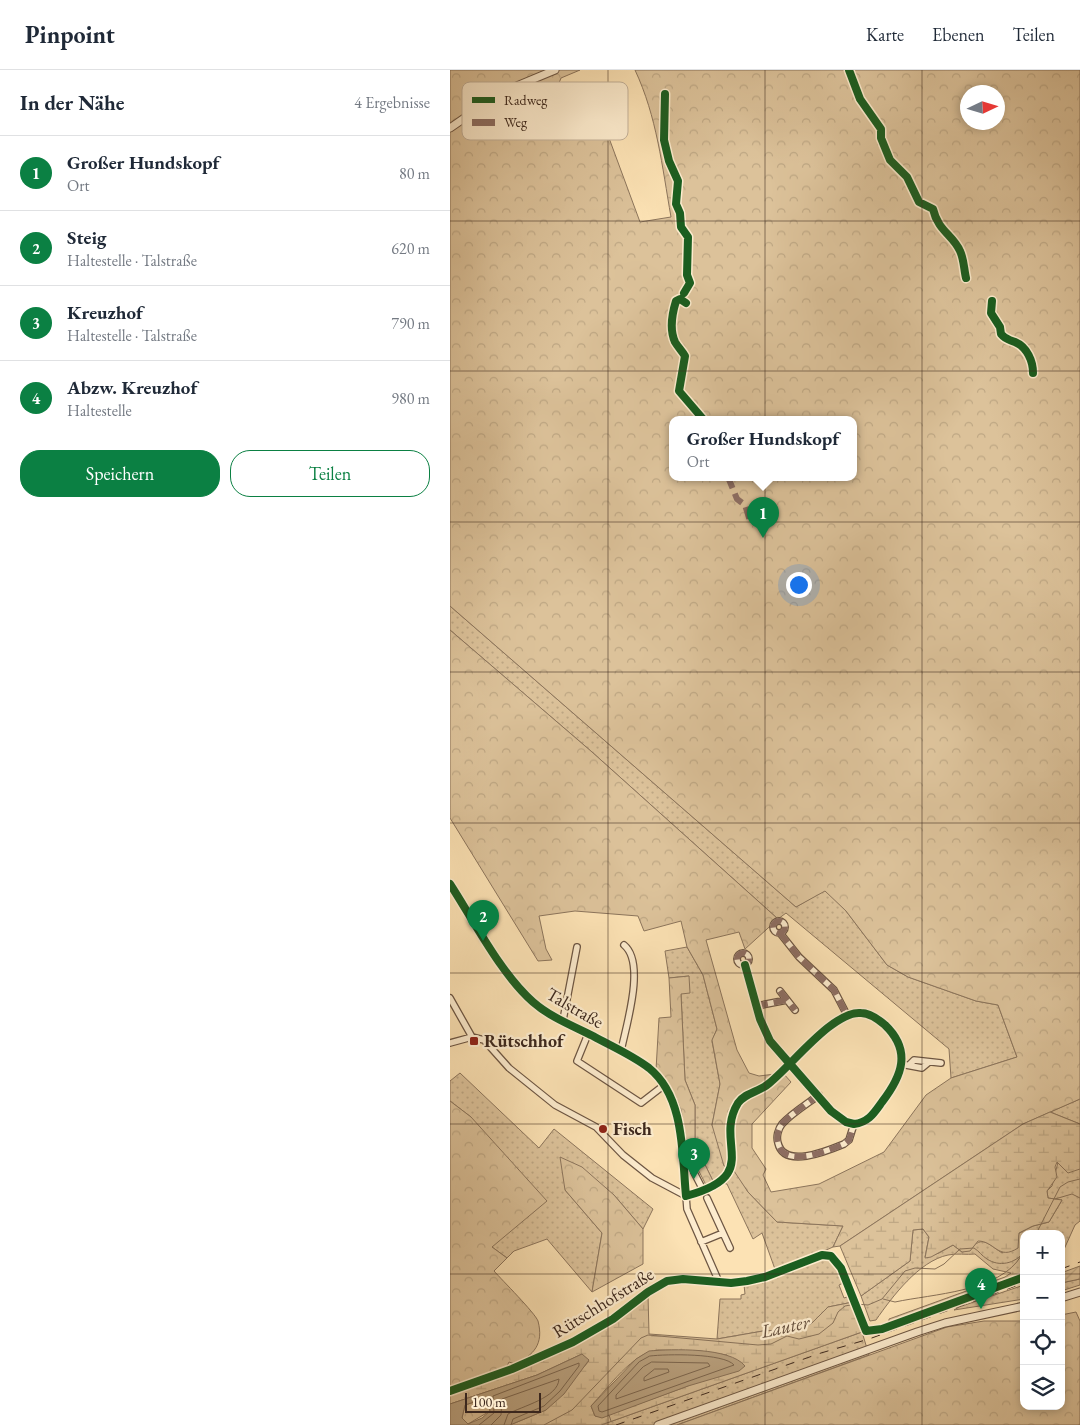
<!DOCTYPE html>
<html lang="de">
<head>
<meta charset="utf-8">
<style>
  :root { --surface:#fff; --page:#f2f2f3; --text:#1f2937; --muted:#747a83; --line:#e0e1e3; --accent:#0b8043 }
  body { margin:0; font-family:"EB Garamond",serif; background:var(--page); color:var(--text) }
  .controls { position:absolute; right:15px; bottom:15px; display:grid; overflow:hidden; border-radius:10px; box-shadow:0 2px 8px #0003 }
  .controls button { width:45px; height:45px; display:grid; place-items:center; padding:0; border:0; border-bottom:1px solid var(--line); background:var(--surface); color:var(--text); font:25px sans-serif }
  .compass { position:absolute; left:510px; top:15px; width:45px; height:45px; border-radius:50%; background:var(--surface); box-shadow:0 2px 8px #0003; rotate:86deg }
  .scale { position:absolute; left:15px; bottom:12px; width:76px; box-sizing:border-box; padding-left:5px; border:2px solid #3d281d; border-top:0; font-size:14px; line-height:18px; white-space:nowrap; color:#3d281d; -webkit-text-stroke:4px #fdecce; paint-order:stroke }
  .you { position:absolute; left:348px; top:514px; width:18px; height:18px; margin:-12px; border:4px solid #fff; border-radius:50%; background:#1a73e8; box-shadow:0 0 0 8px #1a73e833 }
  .badge { display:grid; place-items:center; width:32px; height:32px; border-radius:50%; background:var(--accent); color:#fff; font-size:16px; font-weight:700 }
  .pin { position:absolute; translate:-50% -41px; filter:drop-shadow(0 1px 2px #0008) }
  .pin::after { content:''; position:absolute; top:26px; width:18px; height:15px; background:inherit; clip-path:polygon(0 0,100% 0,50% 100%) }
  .popup { position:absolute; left:219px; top:346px; width:188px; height:65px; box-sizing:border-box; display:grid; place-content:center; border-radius:10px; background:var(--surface); filter:drop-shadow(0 1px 4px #0005); font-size:16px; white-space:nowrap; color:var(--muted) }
  .popup b { font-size:19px; color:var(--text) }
  .popup::after { content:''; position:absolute; left:50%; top:100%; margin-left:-10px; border:10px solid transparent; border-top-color:var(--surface) }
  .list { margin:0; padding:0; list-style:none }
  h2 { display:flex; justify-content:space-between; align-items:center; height:65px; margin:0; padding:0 20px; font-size:21px }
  h2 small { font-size:16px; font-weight:400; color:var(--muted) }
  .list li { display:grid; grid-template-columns:32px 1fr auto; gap:15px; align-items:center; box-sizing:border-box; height:75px; padding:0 20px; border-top:1px solid var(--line) }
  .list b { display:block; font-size:19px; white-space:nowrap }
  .list p { margin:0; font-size:16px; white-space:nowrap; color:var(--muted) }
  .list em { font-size:16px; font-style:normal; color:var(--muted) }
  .actions { display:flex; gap:10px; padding:15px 20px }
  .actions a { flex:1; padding:11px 0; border:1px solid var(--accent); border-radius:20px; text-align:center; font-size:18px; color:var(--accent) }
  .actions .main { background:var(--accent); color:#fff }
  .icon { flex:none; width:28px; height:28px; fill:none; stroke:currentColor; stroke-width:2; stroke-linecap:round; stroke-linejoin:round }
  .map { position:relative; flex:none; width:630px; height:1355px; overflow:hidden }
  header { display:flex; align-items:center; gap:30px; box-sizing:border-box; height:70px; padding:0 25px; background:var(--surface); border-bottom:1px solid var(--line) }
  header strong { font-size:24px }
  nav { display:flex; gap:28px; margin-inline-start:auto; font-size:18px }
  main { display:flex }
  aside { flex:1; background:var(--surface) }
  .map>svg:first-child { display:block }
  .grass { fill:url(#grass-dots); stroke:#8c755c }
  .forest { fill:url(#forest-crowns); stroke:#8c755c; fill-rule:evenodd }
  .wetland { fill:url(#wetland-marsh); stroke:#8c755c; fill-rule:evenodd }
  .garden { fill:url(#garden-furrows); stroke:#8c755c }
  .water { fill:#bba381; stroke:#897259; fill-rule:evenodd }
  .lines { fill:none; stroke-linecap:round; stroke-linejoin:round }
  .shore { stroke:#7c664f; stroke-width:1 }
  .stream { stroke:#897259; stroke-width:1 }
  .minor-casing { stroke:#6d5643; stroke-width:8 }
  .tertiary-casing { stroke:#6d5643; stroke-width:9 }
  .minor { stroke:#fdecce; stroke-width:5.5 }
  .tertiary { stroke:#fdecce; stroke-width:7 }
  .rail { stroke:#3d281d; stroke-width:1; stroke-dasharray:9 9; stroke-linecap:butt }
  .quiet { stroke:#8d6e63; stroke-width:6; stroke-dasharray:12 6; stroke-linecap:butt }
  .cycleway-casing { stroke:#fdecce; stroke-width:11 }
  .cycleway { stroke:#1b5e20; stroke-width:8 }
  .grid { fill:none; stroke:#3d281d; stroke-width:1; stroke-opacity:0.55 }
  .poi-dot { fill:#8f2418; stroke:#fdecce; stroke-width:2 }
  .labels { text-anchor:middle; stroke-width:4.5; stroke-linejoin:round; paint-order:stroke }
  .street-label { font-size:18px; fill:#3d281d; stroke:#fdecce }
  .poi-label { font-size:18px; font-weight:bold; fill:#3d281d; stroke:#fdecce; text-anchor:start }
  .water-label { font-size:19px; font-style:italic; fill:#634d3b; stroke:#fdecce }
  .key { fill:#fdecce; stroke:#c3b199; stroke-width:1 }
  .key-label { font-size:14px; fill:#3d281d }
</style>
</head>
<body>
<header>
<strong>Pinpoint</strong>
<nav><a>Karte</a><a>Ebenen</a><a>Teilen</a></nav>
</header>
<main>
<aside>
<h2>In der Nähe<small>4 Ergebnisse</small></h2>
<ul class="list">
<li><span class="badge">1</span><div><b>Großer Hundskopf</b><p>Ort</p></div><em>80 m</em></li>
<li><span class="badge">2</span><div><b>Steig</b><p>Haltestelle · Talstraße</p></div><em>620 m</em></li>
<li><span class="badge">3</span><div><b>Kreuzhof</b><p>Haltestelle · Talstraße</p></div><em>790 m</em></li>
<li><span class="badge">4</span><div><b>Abzw. Kreuzhof</b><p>Haltestelle</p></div><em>980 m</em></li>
</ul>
<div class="actions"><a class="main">Speichern</a><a>Teilen</a></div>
</aside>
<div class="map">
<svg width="630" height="1355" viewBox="0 0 630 1355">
  <defs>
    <pattern id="grass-dots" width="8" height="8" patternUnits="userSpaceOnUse" patternTransform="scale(1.25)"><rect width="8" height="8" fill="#dcc29a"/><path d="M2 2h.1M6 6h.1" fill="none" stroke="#bea784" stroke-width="1.8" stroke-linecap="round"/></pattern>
    <pattern id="forest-crowns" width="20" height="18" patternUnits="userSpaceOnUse" patternTransform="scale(1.25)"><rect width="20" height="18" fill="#dcc29a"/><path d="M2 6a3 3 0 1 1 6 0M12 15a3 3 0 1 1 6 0" fill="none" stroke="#bea784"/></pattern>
    <pattern id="wetland-marsh" width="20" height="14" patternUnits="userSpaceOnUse" patternTransform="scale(1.25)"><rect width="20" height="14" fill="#dcc29a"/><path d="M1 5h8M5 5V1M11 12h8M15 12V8" fill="none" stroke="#bea784"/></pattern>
    <pattern id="garden-furrows" width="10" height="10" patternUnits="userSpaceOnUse" patternTransform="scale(1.25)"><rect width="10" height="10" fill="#dcc29a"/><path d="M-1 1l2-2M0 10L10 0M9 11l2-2" fill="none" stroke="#bea784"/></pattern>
  </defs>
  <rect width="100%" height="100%" fill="#fce2b4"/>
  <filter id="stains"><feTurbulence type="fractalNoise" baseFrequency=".004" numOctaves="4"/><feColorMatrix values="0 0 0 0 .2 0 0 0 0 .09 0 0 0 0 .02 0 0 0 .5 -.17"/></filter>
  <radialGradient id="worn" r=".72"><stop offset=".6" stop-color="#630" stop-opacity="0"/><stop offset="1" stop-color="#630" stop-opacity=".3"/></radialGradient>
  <path class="grass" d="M 0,536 L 346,837 L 375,820 L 396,841 L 437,895 L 458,907 L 526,931 L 548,935 L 567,987 L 501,1008 L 499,979 L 336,843 L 328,849 L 142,682 L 0,560 Z
    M 237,877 L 253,905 L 267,959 L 262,971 L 270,1014 L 262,1055 L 298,1122 L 327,1152 L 393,1156 L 383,1177 L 326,1202 L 312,1163 L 303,1169 L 277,1114 L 263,1111 L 245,1075 L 245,1035 L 235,1010 L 231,924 L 239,906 L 219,908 L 215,881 Z
    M 10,1003 L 89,1078 L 104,1059 L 203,1139 L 193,1159 L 164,1125 L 115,1120 L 152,1163 L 142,1222 L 97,1169 L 64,1181 L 57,1188 L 42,1177 L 21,1047 L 0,1031 L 0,1011 Z
    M 630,1029 L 630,1054 L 600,1042 Z
    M 608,1092 L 630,1099 L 630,1151 L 625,1155 L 611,1186 L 611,1164 L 574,1164 L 574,1206 L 439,1252 L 439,1249 L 555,1207 L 561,1203 L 543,1199 L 525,1184 C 517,1185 506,1183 498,1185 C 469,1191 442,1227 426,1250 L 420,1251 L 411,1226 L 460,1191 L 463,1160 L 473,1159 L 479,1167 L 475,1187 L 489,1183 L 503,1175 L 512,1182 C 535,1169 529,1167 552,1183 L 567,1171 L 569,1163 L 583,1156 L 599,1152 L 612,1130 L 598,1128 L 597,1121 L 602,1116 Z
    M 371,1187 C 386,1190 390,1199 395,1212 L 389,1215 L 394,1228 L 400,1226 L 403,1232 L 378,1237 L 361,1254 L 346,1259 L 313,1261 L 267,1269 L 270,1229 L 291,1229 L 291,1225 L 295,1224 L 294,1215 L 316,1210 Z
    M 630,1209 L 630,1215 L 611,1221 L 611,1213 Z
    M 574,1215 L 574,1229 L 504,1240 L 509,1237 Z
    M 412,1262 L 419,1285 L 227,1355 L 151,1355 Z"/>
  <path class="forest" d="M 0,0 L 130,0 L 111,8 L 107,18 L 159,68 L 190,152 L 221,147 C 212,96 207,47 185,0 L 630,0 L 630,1029 L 573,1054 L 390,1176 L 383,1177 L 393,1156 L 327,1152 L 298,1122 L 284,1101 L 274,1096 L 262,1055 L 270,1014 L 262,970 L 267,959 L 253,905 L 237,877 L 231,851 L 194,861 L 188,846 L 125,841 L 89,846 L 96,879 L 102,890 L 88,891 L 0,748 L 0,560 L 142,682 L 328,849 L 295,879 L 289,862 L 256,870 L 287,980 L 299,1003 L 309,1006 L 333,1003 L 341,1012 L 302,1054 L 302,1078 L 316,1099 L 313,1105 L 321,1122 L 369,1114 L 434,1082 L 476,1025 L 501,1008 L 567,987 L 548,935 L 526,931 L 458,907 L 437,895 L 396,841 L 375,821 L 346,837 L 0,536 ZM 518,22 L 548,22 L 548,52 L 518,52 ZM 223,349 L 403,349 L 403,407 L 223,407 Z
    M 239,906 L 240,923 L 231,924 L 235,1010 L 245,1035 L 245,1074 L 263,1111 L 256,1115 L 238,1080 L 231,1040 L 225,1025 L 206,1000 L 209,948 L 221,947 L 219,908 Z
    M 0,1031 L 21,1047 L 97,1131 L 42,1177 L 57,1188 L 44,1201 C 52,1210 85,1243 88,1251 C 94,1274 84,1285 65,1294 L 59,1292 L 56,1298 L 0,1318 Z
    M 110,1087 L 132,1097 L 164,1125 L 193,1159 L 193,1194 L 142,1222 L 152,1163 L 115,1120 Z
    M 626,1242 L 630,1251 L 630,1355 L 227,1355 L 497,1257 L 534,1251 L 574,1251 L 574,1336 L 611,1336 L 611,1245 Z
    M 28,1331 L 39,1333 L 40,1341 L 18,1354 L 12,1348 L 15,1335 Z"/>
  <path class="wetland" d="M 600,1042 L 630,1054 L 630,1099 L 618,1103 L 607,1092 L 605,1097 L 607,1107 L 597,1121 L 598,1128 L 612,1130 L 599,1152 L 583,1156 L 569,1163 L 568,1178 C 548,1191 545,1171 528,1171 L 520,1181 L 512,1182 L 503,1175 L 481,1187 L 475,1188 L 479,1167 L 473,1159 L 463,1160 L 460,1191 L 411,1226 L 390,1176 L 573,1054 Z
    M 198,1225 L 199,1264 L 267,1269 L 313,1261 L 346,1259 L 361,1254 L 378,1237 L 403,1232 L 412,1262 L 151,1355 L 60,1355 L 96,1340 L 139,1291 L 132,1284 L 87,1305 L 0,1334 L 0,1324 L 126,1275 L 155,1259 ZM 208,1280 L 250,1281 L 277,1285 L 238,1316 L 152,1347 L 145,1346 L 141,1336 C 158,1318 183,1282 208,1280 Z"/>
  <path class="garden" d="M 630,1196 L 630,1209 L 611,1213 L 611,1203 Z"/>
  <path class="water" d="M 199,1281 C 222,1279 280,1277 295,1296 L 289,1301 L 238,1316 L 152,1348 L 145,1346 L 141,1336 L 186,1289 Z
    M 132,1284 L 139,1290 L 114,1324 L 96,1340 L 60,1355 L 0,1355 L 0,1334 L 87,1305 ZM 27,1331 L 39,1333 L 40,1341 L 32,1348 L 18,1354 L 12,1348 L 15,1335 Z"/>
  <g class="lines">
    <path class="shore" d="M 200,1286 C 216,1284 274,1283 284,1295 L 152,1342 L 149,1341 L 148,1336 L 189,1292 Z
      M 202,1292 L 258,1293 L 260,1296 L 166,1329 L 166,1325 L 193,1297 Z
      M 205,1299 L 218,1299 L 219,1302 L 194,1311 L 194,1308 Z
      M 29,1355 L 44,1343 L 43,1326 L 129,1293 L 129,1296 L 110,1321 L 94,1336 L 63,1349 L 61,1355
      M 41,1355 L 51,1345 L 52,1329 L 109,1309 C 108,1328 72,1336 58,1344 L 54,1355"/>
    <path class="stream" d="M 605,1129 L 622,1124 L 630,1128
      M 586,1164 L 610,1117 L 618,1112 L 630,1109
      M 433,1229 L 445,1232 C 482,1224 550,1222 571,1186
      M 159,1345 L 161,1351
      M 94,1355 L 122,1340 L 191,1268 L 198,1265 L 308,1275 L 321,1274 L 337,1266 L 349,1269 L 369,1264 L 383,1253 L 388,1242 L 395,1236 L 406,1234 L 418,1235 L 432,1229 L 455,1201 L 465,1198 L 485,1199 L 494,1194 L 510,1179 L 524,1178 C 529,1181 532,1186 537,1189 C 549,1197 565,1194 574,1182"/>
    <defs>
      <path id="minor" d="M 0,814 C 24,851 51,904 83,932 C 100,947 123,956 143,966 C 161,976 182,985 199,998 C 235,1027 232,1085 236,1126 C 314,1105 263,1074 288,1033 C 295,1023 308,1022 317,1015 C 339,999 383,940 411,943 C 420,943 428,949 435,955 C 462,981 452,1006 432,1032 C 424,1043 419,1052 404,1054 L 396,1052 L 381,1041 L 320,971 L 310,949 L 295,895
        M323 857a6 6 0 1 1 12 0a6 6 0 1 1-12 0Z
        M 330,863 L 349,887 L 384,920 L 397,945
        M287 889a6 6 0 1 1 12 0a6 6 0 1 1-12 0Z
        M 330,921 L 345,940
        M 0,928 L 22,967
        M 306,936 L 337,930
        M 113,950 L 127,877
        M 138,964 L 127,991 L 191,1033 L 213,1016
        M 0,973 L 22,967 L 34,970 L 59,998 L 105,1035 L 146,1057 L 173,1085 L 202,1108 L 236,1126 L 237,1139 L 269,1212 L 233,1209 L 217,1211 L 198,1222 L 163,1249 L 123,1272 L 62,1299 L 0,1321
        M 171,981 C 176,956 196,893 174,875
        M 456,995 L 472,998 L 478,993
        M 459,995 L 464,990 L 491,993
        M 369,1025 C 357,1034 342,1043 332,1054 C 328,1059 326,1067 328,1073 C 334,1099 377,1081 394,1074 L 399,1070 L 404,1054
        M 234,1083 L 253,1120
        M 257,1128 L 280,1178
        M 251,1172 L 273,1163"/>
      <path id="tertiary" d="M 0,58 L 52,22 L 105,0
        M 611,1228 L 630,1222
        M 208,1355 L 467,1262 L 495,1253 L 574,1236"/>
    </defs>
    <use href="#minor" class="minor-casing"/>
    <use href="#tertiary" class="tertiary-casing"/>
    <use href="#minor" class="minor"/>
    <use href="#tertiary" class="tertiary"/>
    <path class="rail" d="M 611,1199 L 630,1192
      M 166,1355 L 371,1283 L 419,1269 L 574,1213"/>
    <path class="quiet" d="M 278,407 L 287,429 L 295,435 L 301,454
      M323 857a6 6 0 1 1 12 0a6 6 0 1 1-12 0Z
      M 330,863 L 349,887 L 384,920 L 397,945
      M287 889a6 6 0 1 1 12 0a6 6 0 1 1-12 0Z
      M 330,921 L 345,940
      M 306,936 L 337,930
      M 369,1025 C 357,1034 342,1043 332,1054 C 328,1059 326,1067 328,1073 C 334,1099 377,1081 394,1074 L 399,1070 L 404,1054"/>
    <defs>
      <path id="cycleway" d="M 399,0 L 410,29 L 431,59 L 431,68 L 440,90 L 457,107 L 469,132 L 483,139 C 488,161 503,165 510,181 C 514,189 514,200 516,208
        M 215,24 L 214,70 L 219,91 L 228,111 L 226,134 L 230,143 L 231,157 L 238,167 L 237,205 L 240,213 L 234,223
        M 542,231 L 541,243 L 550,257 L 551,264 C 556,270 558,269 565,272 C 577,277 583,291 583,303
        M 236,233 L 230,229 L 226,231 C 222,244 219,259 225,272 C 228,277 232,281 235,286 L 229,321 L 253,349
        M 0,814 C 24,851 51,904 83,932 C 100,947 123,956 143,966 C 161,976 182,985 199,998 C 235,1027 232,1085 236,1126 C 314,1105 263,1074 288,1033 C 295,1023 308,1022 317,1015 C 339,999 383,940 411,943 C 420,943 428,949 435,955 C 462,981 452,1006 432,1032 C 424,1043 419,1052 404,1054 L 396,1052 L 381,1041 L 320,971 L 310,949 L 295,895
        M 0,1321 L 62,1299 L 123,1272 L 163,1249 L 198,1222 L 217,1211 L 233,1209 L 281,1213 L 297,1211 L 315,1207 L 372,1185 L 381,1186 L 391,1198 L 416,1261 L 432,1259 L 574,1207"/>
    </defs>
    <use href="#cycleway" class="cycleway-casing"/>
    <use href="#cycleway" class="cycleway"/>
  </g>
  <path class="grid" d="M 158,0 L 158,1355M 315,0 L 315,1355M 472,0 L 472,1355M 0,151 L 630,151M 0,301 L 630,301M 0,452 L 630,452M 0,602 L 630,602M 0,753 L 630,753M 0,903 L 630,903M 0,1054 L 630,1054M 0,1204 L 574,1204M 611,1204 L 630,1204"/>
  <g class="poi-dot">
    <rect x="19" y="966" width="10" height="10" rx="2.5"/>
    <circle cx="153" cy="1059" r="5"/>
  </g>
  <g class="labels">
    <g class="street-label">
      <text transform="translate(125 938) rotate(30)" y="6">Talstraße</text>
      <text transform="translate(153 1233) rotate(-32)" y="6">Rütschhofstraße</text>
    </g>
    <g class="poi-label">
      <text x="34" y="977">Rütschhof</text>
      <text x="163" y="1065">Fisch</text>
    </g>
    <g class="water-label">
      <text transform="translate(335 1256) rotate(-12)" y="7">Lauter</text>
    </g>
  </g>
  <rect x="12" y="12" width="166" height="58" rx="8" class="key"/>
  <rect x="22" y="27" width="23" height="6" fill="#1b5e20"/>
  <rect x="22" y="49" width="23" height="7" fill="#8d6e63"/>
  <g class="key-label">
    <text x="54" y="35">Radweg</text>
    <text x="54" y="57">Weg</text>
  </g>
  <rect width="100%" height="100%" filter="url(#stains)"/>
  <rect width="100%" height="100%" fill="url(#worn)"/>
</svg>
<div class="controls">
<button>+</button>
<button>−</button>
<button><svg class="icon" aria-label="locate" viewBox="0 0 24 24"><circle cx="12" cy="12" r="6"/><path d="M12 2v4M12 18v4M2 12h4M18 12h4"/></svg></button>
<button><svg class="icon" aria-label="layers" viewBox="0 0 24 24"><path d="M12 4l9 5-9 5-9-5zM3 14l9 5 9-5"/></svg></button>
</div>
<svg class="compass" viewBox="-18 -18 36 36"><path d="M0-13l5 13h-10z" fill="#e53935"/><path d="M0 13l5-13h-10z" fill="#747a83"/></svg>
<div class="scale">100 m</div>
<div class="you"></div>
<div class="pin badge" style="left:313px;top:468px">1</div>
<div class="popup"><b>Großer Hundskopf</b>Ort</div>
<div class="pin badge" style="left:33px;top:871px">2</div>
<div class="pin badge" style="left:244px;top:1109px">3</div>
<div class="pin badge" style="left:531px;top:1239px">4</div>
</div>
</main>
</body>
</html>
